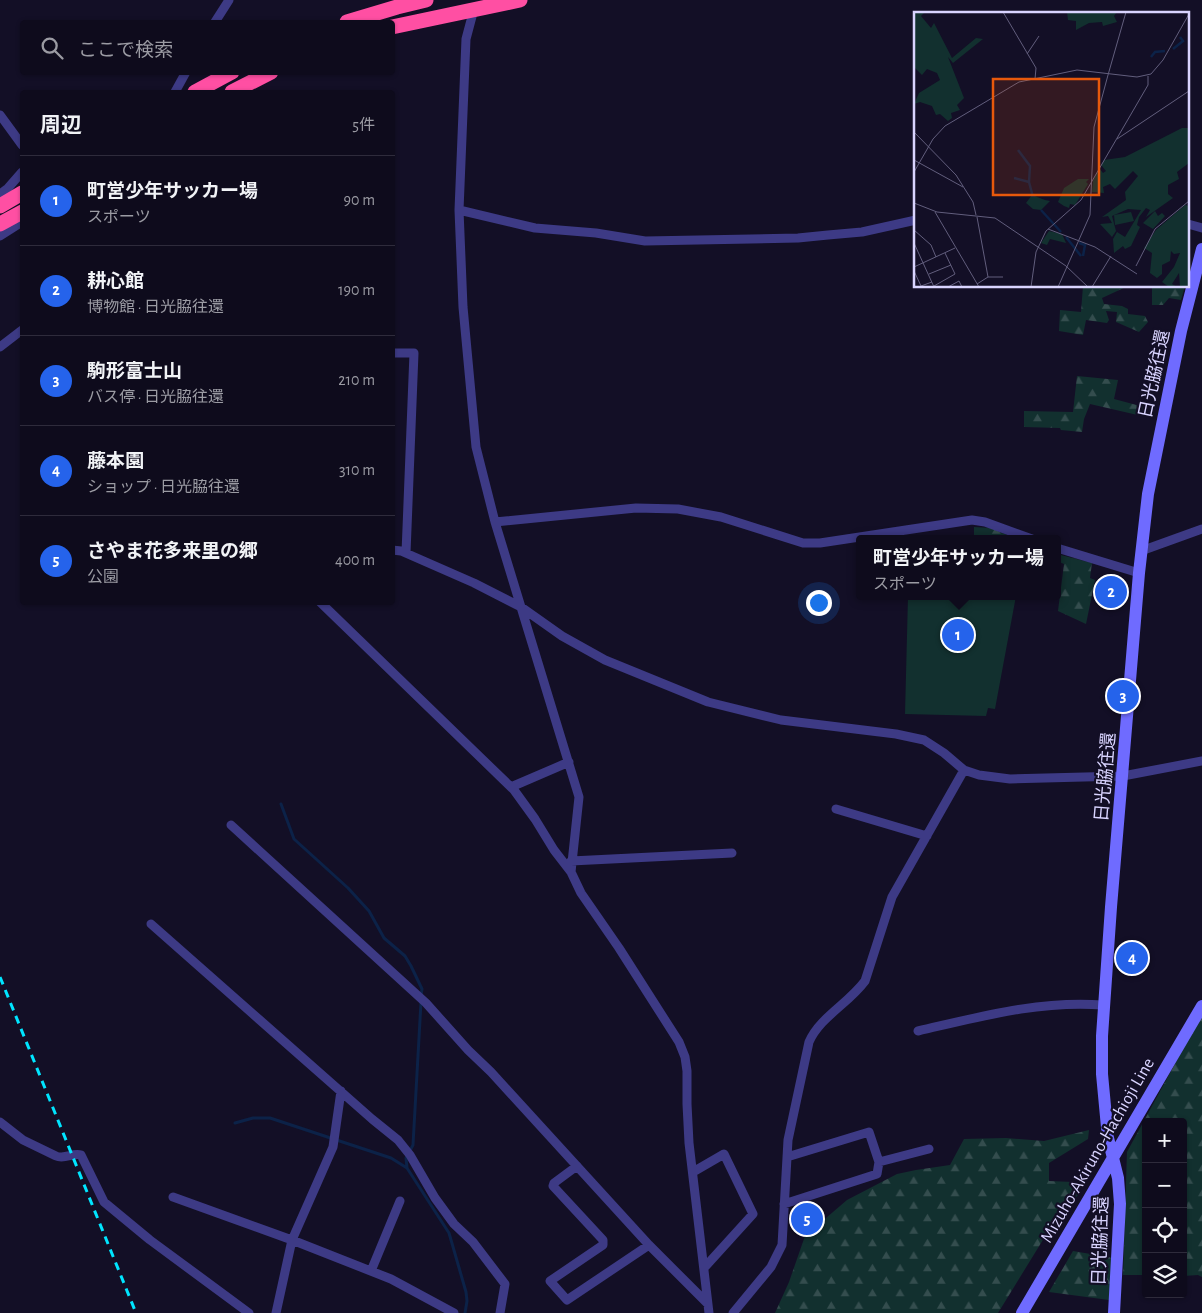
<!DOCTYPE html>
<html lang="ja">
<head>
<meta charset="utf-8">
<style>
  :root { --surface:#0e0b1c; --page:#171425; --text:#f1f3f6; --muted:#9b9ba3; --line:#2e2b3b; --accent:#2563eb }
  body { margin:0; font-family:"Alegreya Sans","Noto Sans JP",sans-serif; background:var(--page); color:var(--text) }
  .controls { position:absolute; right:15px; bottom:15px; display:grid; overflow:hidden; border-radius:5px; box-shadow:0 1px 4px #0004 }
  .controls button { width:45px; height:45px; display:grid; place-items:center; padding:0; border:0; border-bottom:1px solid var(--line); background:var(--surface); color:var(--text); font:25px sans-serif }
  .you { position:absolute; left:818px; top:602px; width:18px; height:18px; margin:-12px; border:4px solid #fff; border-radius:50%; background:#1a73e8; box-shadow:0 0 0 8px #1a73e833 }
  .badge { display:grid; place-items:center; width:32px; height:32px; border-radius:50%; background:var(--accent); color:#fff; font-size:16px; font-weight:700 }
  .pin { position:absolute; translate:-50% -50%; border:2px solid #fff; box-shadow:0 1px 5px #0006 }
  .popup { position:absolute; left:856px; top:535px; width:205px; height:65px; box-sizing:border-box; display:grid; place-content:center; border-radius:5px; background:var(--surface); filter:drop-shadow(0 1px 4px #0005); font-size:16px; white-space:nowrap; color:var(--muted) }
  .popup b { font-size:19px; color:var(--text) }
  .popup::after { content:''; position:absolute; left:50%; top:100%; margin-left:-10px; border:10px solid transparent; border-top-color:var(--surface) }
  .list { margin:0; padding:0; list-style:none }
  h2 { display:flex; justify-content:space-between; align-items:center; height:65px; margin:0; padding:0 20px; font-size:21px }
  h2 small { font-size:16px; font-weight:400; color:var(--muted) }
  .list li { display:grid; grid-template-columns:32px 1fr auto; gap:15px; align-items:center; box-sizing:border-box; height:90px; padding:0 20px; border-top:1px solid var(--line) }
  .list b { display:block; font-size:19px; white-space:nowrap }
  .list p { margin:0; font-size:16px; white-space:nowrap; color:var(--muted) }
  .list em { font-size:16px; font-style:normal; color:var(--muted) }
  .icon { flex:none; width:28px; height:28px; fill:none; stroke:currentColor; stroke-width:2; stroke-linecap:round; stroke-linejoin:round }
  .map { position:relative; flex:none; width:1202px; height:1313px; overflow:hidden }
  .search { position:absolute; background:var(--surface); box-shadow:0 1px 4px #0004; left:20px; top:20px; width:375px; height:55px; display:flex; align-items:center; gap:12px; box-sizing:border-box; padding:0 18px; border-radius:5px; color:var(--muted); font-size:19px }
  .panel { position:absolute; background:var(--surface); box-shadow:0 1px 4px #0004; left:20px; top:90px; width:375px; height:515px; border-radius:5px }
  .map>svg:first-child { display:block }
  .forest { fill:url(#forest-firs) }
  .pitch { fill:#12302f }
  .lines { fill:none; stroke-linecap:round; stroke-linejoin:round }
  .stream { stroke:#0c2248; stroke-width:3 }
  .street { stroke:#3d3a85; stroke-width:9 }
  .secondary { stroke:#6f6bff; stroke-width:12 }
  .highway { stroke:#ff4fa3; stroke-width:15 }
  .rail { stroke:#00e5ff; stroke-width:3; stroke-dasharray:8 6; stroke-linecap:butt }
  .labels { text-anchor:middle; stroke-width:4.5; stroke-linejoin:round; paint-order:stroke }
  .street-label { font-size:18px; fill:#d9d4ff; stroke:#130f26 }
  .inset-river { fill:none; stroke:#0c2248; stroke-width:2.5 }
  .inset-road { fill:none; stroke:#625e7d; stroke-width:1 }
  .view { fill:#e8590c; fill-opacity:0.15; stroke:#e8590c; stroke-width:2.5 }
  .inset-edge { fill:none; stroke:#d9d4ff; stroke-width:2.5 }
</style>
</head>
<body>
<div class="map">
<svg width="1202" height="1313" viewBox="0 0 1202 1313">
  <defs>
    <pattern id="forest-firs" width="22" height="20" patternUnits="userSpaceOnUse" patternTransform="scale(1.25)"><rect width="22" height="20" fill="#12302f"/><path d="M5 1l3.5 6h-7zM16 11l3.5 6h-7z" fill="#344d4e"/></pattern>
  </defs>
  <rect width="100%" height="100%" fill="#130f26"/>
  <path class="forest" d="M 1083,286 L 1128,286 L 1102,298 L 1104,304 L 1122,306 L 1128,309 L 1128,314 L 1145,316 L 1148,322 L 1139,332 L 1116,322 L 1117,312 L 1106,311 L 1109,320 L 1107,323 L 1086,320 L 1083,335 L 1059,331 L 1060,310 L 1081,312 Z
    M 1152,286 L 1185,286 L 1181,300 L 1169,298 L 1163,305 L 1152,305 Z
    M 1077,376 L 1118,380 L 1114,399 L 1144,407 L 1142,416 L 1090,404 L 1084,419 L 1082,432 L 1061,430 L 1060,428 L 1024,427 L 1024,411 L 1073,412 Z
    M 974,527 L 991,528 L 1016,539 L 974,539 Z
    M 1057,554 L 1092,563 L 1090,578 L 1095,580 L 1086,624 L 1058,611 L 1064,564 L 1057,561 Z
    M 1202,1014 L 1202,1277 L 1198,1275 L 1183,1276 L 1183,1122 L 1146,1122 L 1146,1275 L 1123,1275 L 1127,1152 Z
    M 1089,1130 L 1088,1139 L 1049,1163 L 1049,1181 L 1073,1182 L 1081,1192 L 1057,1217 L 998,1313 L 775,1313 L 789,1282 L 805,1236 L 847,1200 L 897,1174 L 916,1170 L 950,1165 L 964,1139 L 1006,1138 L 1044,1141 Z
    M 1073,1251 L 1114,1258 L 1109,1300 L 1049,1292 Z"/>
  <path class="pitch" d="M 908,596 L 1016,596 L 995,709 L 988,708 L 986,716 L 905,714 Z"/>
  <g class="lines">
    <path class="stream" d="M 281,804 L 294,839 L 348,888 L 369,911 L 384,938 L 405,956 L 411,966 L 422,989 L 421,996
      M 421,1002 L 413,1145 L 406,1158 L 407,1168 L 449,1233 L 466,1292 L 467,1301 L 465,1313
      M 235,1123 L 253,1118 L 270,1118 L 391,1158 L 407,1168"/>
    <path class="street" d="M 474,9 L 466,39 L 459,210 L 463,307 L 476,447 L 495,522 L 579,797 L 571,872
      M 215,22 L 229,0
      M 175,92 L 186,72
      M 0,115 L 22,145
      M 0,194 L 8,188 L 22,172
      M 459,210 L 535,228 L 596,233 L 645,241 L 798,238 L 828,235 L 862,232 L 916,220
      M 1188,224 L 1202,228
      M 0,236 L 22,222
      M 0,347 L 22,330
      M 392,353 L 414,353 L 406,553
      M 495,522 L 636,508 L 678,509 L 721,517 L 803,543 L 820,543 L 972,520 L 985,522 L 1032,539
      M 1057,548 L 1139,573
      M 392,550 L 401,551 L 474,583 L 521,607 L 562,636 L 605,660 L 708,702 L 781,720 L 896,734 L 924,740 L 944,753 L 964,770 L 979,775 L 1010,779 L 1123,776 L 1202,761
      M 1141,551 L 1202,529
      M 320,602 L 514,790 L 535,819 L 554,850 L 571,872 L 581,893 L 619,948 L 679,1042 L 685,1057 L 687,1071 L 687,1104 L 689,1143 L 709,1313
      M 511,787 L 569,762
      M 836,809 L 927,836
      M 231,825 L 426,1003 L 468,1050 L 491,1072 L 649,1245 L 708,1304
      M 571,861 L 732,853
      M 151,924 L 372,1119 L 398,1140 L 410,1155 L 435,1198 L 454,1224 L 473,1242 L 505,1284 L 500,1313
      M 918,1031 C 979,1017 1040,1000 1103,1005
      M 0,1122 L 23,1140 L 56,1156 C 65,1160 73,1152 81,1155 L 104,1202 L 150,1240 L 249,1313
      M 787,1157 L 869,1132 L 879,1162
      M 577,1166 L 554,1183 L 553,1186 L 603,1240 L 603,1245 L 550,1281 L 567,1300 L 649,1245
      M 693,1172 L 724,1154 L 753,1214 L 704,1268
      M 173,1197 L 292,1240 L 391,1279 L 454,1313
      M 784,1204 L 877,1174 L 879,1162 L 929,1149
      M 371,1271 L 400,1201
      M 276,1313 L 292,1240 L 333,1147 L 341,1091
      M 733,1313 L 771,1267 L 782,1245 L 788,1140 L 809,1042 C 820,1017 848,1004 865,981 L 892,897 L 964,770"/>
    <path class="secondary" d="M 1022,1313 L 1202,1006
      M 1114,1313 L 1120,1204 L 1118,1178 L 1108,1138 L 1102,1074 L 1102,1036 L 1111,907 L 1139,573 L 1148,494 L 1181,331 L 1202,249"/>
    <path class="highway" d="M 347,22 L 397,7 L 426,0
      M 392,27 L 520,0
      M 195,92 L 232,72
      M 232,92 L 271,72
      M 0,206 L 22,193
      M 0,224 L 22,212"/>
    <path class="rail" d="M 0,977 L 136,1313"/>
  </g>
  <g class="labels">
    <g class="street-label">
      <text transform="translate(1154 374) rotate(-78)" y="6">日光脇往還</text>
      <text transform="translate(1105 777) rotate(-85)" y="6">日光脇往還</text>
      <text transform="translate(1097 1150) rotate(-60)" y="6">Mizuho-Akiruno-Hachioji Line</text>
      <text transform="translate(1100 1241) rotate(-88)" y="6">日光脇往還</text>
    </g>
  </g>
  <g transform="translate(914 12)">
    <rect width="275" height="275" fill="#130f26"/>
    <path d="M 0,0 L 11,0 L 7,4 L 17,16 L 20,11 L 38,46 L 62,26 L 69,27 L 39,51 L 34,45 L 50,86 L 43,93 L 46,98 L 37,101 L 38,106 L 34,109 L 26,102 L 22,103 L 18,94 L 6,90 L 0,92 L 5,81 L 26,68 L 23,61 L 13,57 L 8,63 L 0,55 ZM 153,0 L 203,0 L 200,4 L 203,10 L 189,14 L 188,10 L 175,11 L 162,18 L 162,9 L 154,8 ZM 268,116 L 275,116 L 275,151 L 263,160 L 265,167 L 254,173 L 254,182 L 259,186 L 232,205 L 236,198 L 232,196 L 225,205 L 223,213 L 226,215 L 217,234 L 211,237 L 209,234 L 200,241 L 199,227 L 203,220 L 211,225 L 227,198 L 214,197 L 198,204 L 202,219 L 198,225 L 186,212 L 198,211 L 194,204 L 188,205 L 212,188 L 211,180 L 224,164 L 219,159 L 201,177 L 196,172 L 189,175 L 190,181 L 178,180 L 179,169 L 185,156 L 189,161 L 192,159 L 187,153 L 190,148 L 211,145 ZM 164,167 L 175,167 L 172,170 L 174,172 L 161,193 L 156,192 L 155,196 L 150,194 L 144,190 L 150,176 ZM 271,193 L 275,194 L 275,275 L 266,275 L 265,261 L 258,272 L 263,275 L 255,275 L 248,270 L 260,255 L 266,241 L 260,242 L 257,239 L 256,249 L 248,253 L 248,262 L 243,266 L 236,261 L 238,241 L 230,236 L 242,218 Z" fill="#12302f"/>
    <path d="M 135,219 L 148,222 L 152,231 L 136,227 L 133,233 L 127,231 Z" fill="#12302f"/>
    <path d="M 118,183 L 131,188 L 136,189 L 127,198 L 119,197 L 112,191 Z" fill="#12302f"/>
    <path d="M 241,199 L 244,204 L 248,201 L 251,204 L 239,217 L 229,211 ZM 217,200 L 220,209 L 201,213 L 200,203 Z" fill="#12302f"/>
    <path class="inset-river" d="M 259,37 L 269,29 L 266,25M 237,45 L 241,40 L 251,39M 104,138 L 116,154 L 115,170 L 119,185M 100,166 L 115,170M 127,198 L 147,220M 152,225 L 167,244M 165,231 L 171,233 L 169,244"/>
    <path class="inset-road" d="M 89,0 L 122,56 L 121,67M 113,42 L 125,24M 194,63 L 212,0M 0,120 L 42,163 L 59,190 L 62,203M 203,127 L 275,79M 0,148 L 49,175M 0,160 L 19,127 L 31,114 L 105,70 L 163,58 L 223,65 L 237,62 L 249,48 L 275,2M 0,191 L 23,200 L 81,206 L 152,254 L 174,275M 21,200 L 65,275M 63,205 L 74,265M 134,217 L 181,235 L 223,262M 0,218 L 17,233 L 22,245M 0,231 L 20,275M 222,254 L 241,217 L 275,189M 0,255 L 41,236M 0,259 L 7,274 L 18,270M 15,262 L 37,253M 63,272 L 74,265 L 89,265M 20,274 L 41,262 L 31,241M 34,275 L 45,269 L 48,275M 117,275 L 122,240 L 132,219 L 167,188 L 234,73 L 234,64M 144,275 L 176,203 L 180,115 L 194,63M 178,275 L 197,244"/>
    <path class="view" d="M 79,67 L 185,67 L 185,183 L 79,183 Z"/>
    <rect width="275" height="275" class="inset-edge"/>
  </g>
</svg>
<div class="controls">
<button>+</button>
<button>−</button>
<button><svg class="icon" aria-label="locate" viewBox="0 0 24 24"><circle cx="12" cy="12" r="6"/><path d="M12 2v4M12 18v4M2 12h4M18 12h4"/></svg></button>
<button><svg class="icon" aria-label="layers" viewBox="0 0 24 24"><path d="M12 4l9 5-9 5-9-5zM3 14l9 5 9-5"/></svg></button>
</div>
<div class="you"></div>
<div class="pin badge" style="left:958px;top:635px">1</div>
<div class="popup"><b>町営少年サッカー場</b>スポーツ</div>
<div class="pin badge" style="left:1111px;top:592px">2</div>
<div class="pin badge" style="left:1123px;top:696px">3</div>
<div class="pin badge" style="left:1132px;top:958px">4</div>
<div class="pin badge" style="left:807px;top:1219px">5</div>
<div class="search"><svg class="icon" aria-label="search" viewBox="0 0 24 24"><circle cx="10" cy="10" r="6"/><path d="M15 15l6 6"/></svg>ここで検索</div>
<section class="panel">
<h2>周辺<small>5件</small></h2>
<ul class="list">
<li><span class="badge">1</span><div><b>町営少年サッカー場</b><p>スポーツ</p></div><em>90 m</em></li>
<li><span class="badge">2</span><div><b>耕心館</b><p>博物館 · 日光脇往還</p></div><em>190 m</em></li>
<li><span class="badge">3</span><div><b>駒形富士山</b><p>バス停 · 日光脇往還</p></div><em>210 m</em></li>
<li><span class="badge">4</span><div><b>藤本園</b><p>ショップ · 日光脇往還</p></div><em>310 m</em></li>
<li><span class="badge">5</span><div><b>さやま花多来里の郷</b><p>公園</p></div><em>400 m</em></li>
</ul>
</section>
</div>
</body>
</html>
